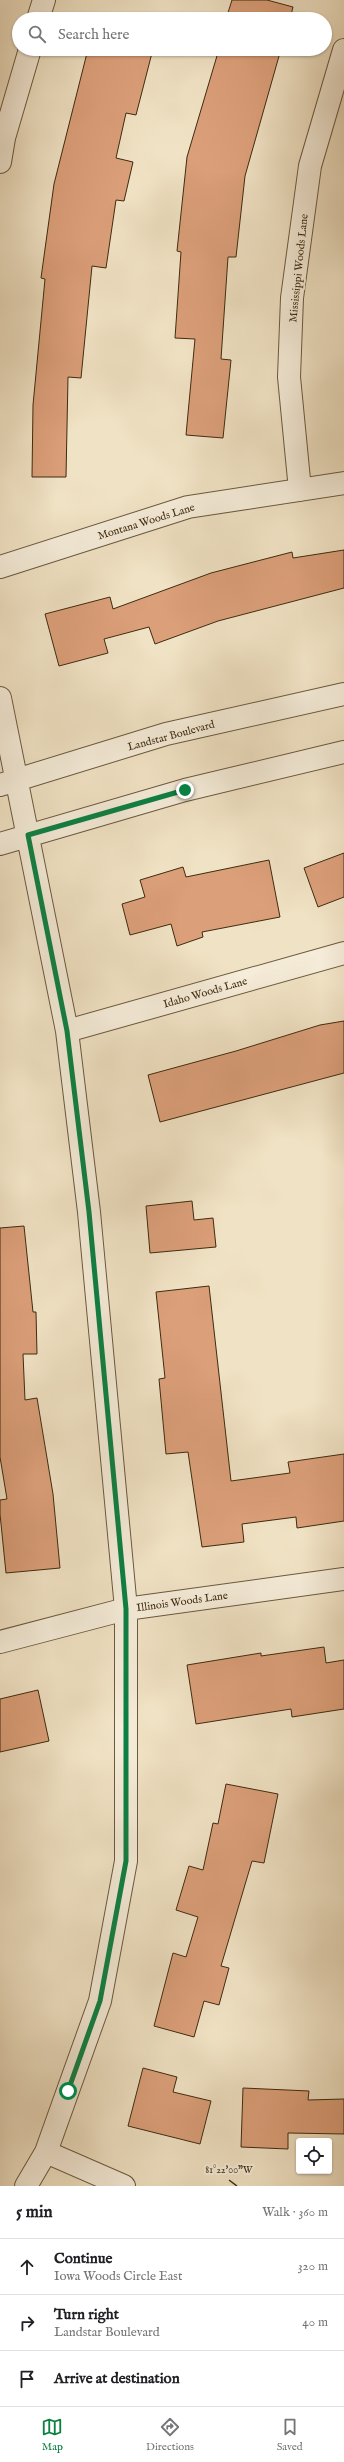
<!DOCTYPE html>
<html lang="en">
<head>
<meta charset="utf-8">
<style>
  :root { --surface:#fff; --page:#f2f2f2; --text:#202124; --muted:#757577; --line:#e0e0e0; --accent:#0b8043 }
  body { margin:0; font-family:"IM FELL English",serif; background:var(--page); color:var(--text) }
  .controls { position:absolute; right:12px; bottom:12px; display:grid; overflow:hidden; border-radius:4px; box-shadow:0 1px 3px #0004 }
  .controls button { width:36px; height:36px; display:grid; place-items:center; padding:0; border:0; border-bottom:1px solid var(--line); background:var(--surface); color:var(--text); font:20px sans-serif }
  .stop { position:absolute; width:12px; height:12px; margin:-9px; border:3px solid #0b8043; border-radius:50%; background:#fff }
  .stop.end { background:#0b8043; border-color:#fff; box-shadow:0 1px 4px #0008 }
  .list { margin:0; padding:0; list-style:none }
  h2 { display:flex; justify-content:space-between; align-items:center; height:52px; margin:0; padding:0 16px; font-size:17px }
  h2 small { font-size:13px; font-weight:400; color:var(--muted) }
  .list li { display:grid; grid-template-columns:26px 1fr auto; gap:12px; align-items:center; box-sizing:border-box; height:56px; padding:0 16px; border-top:1px solid var(--line) }
  .list b { display:block; font-size:15px; white-space:nowrap }
  .list p { margin:0; font-size:13px; white-space:nowrap; color:var(--muted) }
  .list em { font-size:13px; font-style:normal; color:var(--muted) }
  .icon { flex:none; width:22px; height:22px; fill:none; stroke:currentColor; stroke-width:2; stroke-linecap:round; stroke-linejoin:round }
  .map { position:relative; flex:none; width:344px; height:2186px; overflow:hidden }
  .search { position:absolute; background:var(--surface); box-shadow:0 1px 3px #0004; left:12px; right:12px; top:12px; height:44px; display:flex; align-items:center; gap:10px; box-sizing:border-box; padding:0 14px; border-radius:22px; color:var(--muted); font-size:15px }
  .sheet { height:220px; background:var(--surface) }
  nav { display:flex; justify-content:space-around; align-items:center; box-sizing:border-box; height:56px; border-top:1px solid var(--line); background:var(--surface); font-size:11px; color:var(--muted) }
  nav a { display:grid; justify-items:center; gap:2px }
  nav .on { color:var(--accent) }
  .map>svg:first-child { display:block }
  .building { fill:#db9f79; stroke:#3d2b10 }
  .lines { fill:none; stroke-linecap:round; stroke-linejoin:round }
  .minor-casing { stroke:#6a593d; stroke-width:24 }
  .minor { stroke:#f5ecd9; stroke-width:22 }
  .route { stroke:#0b8043; stroke-width:5 }
  .ticks { fill:none; stroke:#3d2b10; stroke-width:1.5 }
  .labels { text-anchor:middle; stroke-width:4; stroke-linejoin:round; paint-order:stroke }
  .street-label { font-size:11px; fill:#3d2b10; stroke:#f5ecd9 }
  .ticks-label { font-size:10px; text-anchor:middle; fill:#3d2b10; stroke:#f5ecd9; stroke-width:4; stroke-linejoin:round; paint-order:stroke }
</style>
</head>
<body>
<div class="map">
<svg width="344" height="2186" viewBox="0 0 344 2186">
  <rect width="100%" height="100%" fill="#f0e2c4"/>
  <filter id="stains"><feTurbulence type="fractalNoise" baseFrequency=".005" numOctaves="4"/><feColorMatrix values="0 0 0 0 .2 0 0 0 0 .09 0 0 0 0 .02 0 0 0 .5 -.17"/></filter>
  <radialGradient id="worn" r=".72"><stop offset=".6" stop-color="#630" stop-opacity="0"/><stop offset="1" stop-color="#630" stop-opacity=".3"/></radialGradient>
  <path class="building" d="M 232,0 L 267,0 L 293,7 L 290,19 L 226,19 Z
    M 88,49 L 153,49 L 136,115 L 126,113 L 116,158 L 133,162 L 124,201 L 116,200 L 106,268 L 92,266 L 81,378 L 68,377 L 66,477 L 32,477 L 33,405 L 45,279 L 41,278 L 54,184 Z
    M 219,49 L 281,49 L 245,176 L 236,257 L 228,257 L 221,359 L 231,360 L 223,438 L 186,435 L 195,339 L 175,338 L 181,252 L 177,251 L 187,157 Z
    M 344,550 L 344,588 L 218,621 L 155,644 L 149,627 L 104,639 L 108,653 L 59,666 L 45,614 L 110,597 L 113,609 L 211,573 L 292,552 L 293,558 Z
    M 344,853 L 344,897 L 318,907 L 304,868 Z
    M 269,860 L 280,917 L 202,932 L 203,937 L 177,946 L 171,924 L 130,935 L 122,904 L 145,897 L 140,880 L 183,867 L 186,877 Z
    M 344,1021 L 344,1073 L 160,1122 L 148,1075 L 236,1051 L 320,1025 Z
    M 192,1201 L 194,1220 L 213,1218 L 216,1247 L 150,1253 L 146,1206 Z
    M 24,1226 L 33,1312 L 36,1312 L 37,1354 L 23,1354 L 25,1400 L 37,1398 L 53,1494 L 60,1568 L 6,1573 L 0,1514 L 0,1500 L 7,1499 L 0,1457 L 0,1228 Z
    M 209,1286 L 231,1481 L 290,1473 L 288,1462 L 344,1454 L 344,1521 L 297,1528 L 296,1517 L 242,1524 L 244,1542 L 202,1547 L 188,1452 L 166,1454 L 159,1379 L 165,1378 L 156,1292 Z
    M 324,1647 L 326,1663 L 344,1660 L 344,1709 L 292,1717 L 291,1709 L 196,1724 L 187,1665 L 261,1653 L 261,1656 Z
    M 38,1690 L 49,1741 L 0,1752 L 0,1699 Z
    M 226,1784 L 278,1794 L 264,1863 L 252,1861 L 221,1966 L 229,1968 L 219,2005 L 204,2001 L 194,2037 L 154,2026 L 173,1953 L 186,1957 L 198,1917 L 176,1910 L 189,1866 L 203,1870 L 213,1823 L 218,1824 Z
    M 143,2068 L 177,2077 L 173,2092 L 211,2101 L 200,2144 L 128,2126 Z
    M 243,2088 L 309,2091 L 308,2100 L 344,2099 L 344,2134 L 288,2133 L 288,2149 L 241,2147 Z"/>
  <g class="lines">
    <defs>
      <path id="minor" d="M 38,19 L 44,0
        M 0,162 L 4,138 L 30,49
        M 300,490 L 289,377 L 292,298 L 310,166 L 344,50
        M 0,567 L 188,507 L 344,483
        M 0,698 L 67,1031 L 89,1212 L 126,1609 L 126,1861 L 100,2001 L 46,2152 L 26,2186
        M 0,785 L 166,734 L 344,694
        M 0,844 L 185,790 L 344,752
        M 67,1031 L 344,953
        M 0,1642 L 126,1609 L 344,1579
        M 46,2152 L 124,2186"/>
    </defs>
    <use href="#minor" class="minor-casing"/>
    <use href="#minor" class="minor"/>
  </g>
  <g class="lines">
    <path class="route" d="M 68,2091 L 100,2001 L 126,1861 L 126,1609 L 89,1212 L 67,1031 L 28,835 L 185,790"/>
  </g>
  <path class="ticks" d="M 229,2180 L 237,2186"/>
  <g class="labels">
    <g class="street-label">
      <text transform="translate(298 268) rotate(-84)" y="4">Mississippi Woods Lane</text>
      <text transform="translate(146 521) rotate(-17)" y="4">Montana Woods Lane</text>
      <text transform="translate(171 735) rotate(-15)" y="4">Landstar Boulevard</text>
      <text transform="translate(205 992) rotate(-16)" y="4">Idaho Woods Lane</text>
      <text transform="translate(182 1601) rotate(-8)" y="4">Illinois Woods Lane</text>
    </g>
  </g>
  <g class="ticks-label">
    <text x="229" y="2173">81°22'00"W</text>
  </g>
  <rect width="100%" height="100%" filter="url(#stains)"/>
  <rect width="100%" height="100%" fill="url(#worn)"/>
</svg>
<div class="controls">
<button><svg class="icon" aria-label="locate" viewBox="0 0 24 24"><circle cx="12" cy="12" r="6"/><path d="M12 2v4M12 18v4M2 12h4M18 12h4"/></svg></button>
</div>
<div class="stop" style="left:68px;top:2091px"></div>
<div class="stop end" style="left:185px;top:790px"></div>
<div class="search"><svg class="icon" aria-label="search" viewBox="0 0 24 24"><circle cx="10" cy="10" r="6"/><path d="M15 15l6 6"/></svg>Search here</div>
</div>
<section class="sheet">
<h2>5 min<small>Walk · 360 m</small></h2>
<ul class="list">
<li><svg class="icon" aria-label="ahead" viewBox="0 0 24 24"><path d="M12 20V5M6 11l6-6 6 6"/></svg><div><b>Continue</b><p>Iowa Woods Circle East</p></div><em>320 m</em></li>
<li><svg class="icon" aria-label="right" viewBox="0 0 24 24"><path d="M7 20v-9h11M14 6l5 5-5 5"/></svg><div><b>Turn right</b><p>Landstar Boulevard</p></div><em>40 m</em></li>
<li><svg class="icon" aria-label="arrive" viewBox="0 0 24 24"><path d="M6 21V4h12l-3 4 3 4H6"/></svg><div><b>Arrive at destination</b></div></li>
</ul>
</section>
<nav>
<a class="on"><svg class="icon" aria-label="map" viewBox="0 0 24 24"><path d="M3 6l6-2 6 2 6-2v14l-6 2-6-2-6 2zM9 4v14M15 6v14"/></svg>Map</a>
<a><svg class="icon" aria-label="directions" viewBox="0 0 24 24"><path d="M12 3l9 9-9 9-9-9zM9 14v-3h6M13 9l2 2-2 2"/></svg>Directions</a>
<a><svg class="icon" aria-label="saved" viewBox="0 0 24 24"><path d="M7 4h10v16l-5-4-5 4z"/></svg>Saved</a>
</nav>
</body>
</html>
